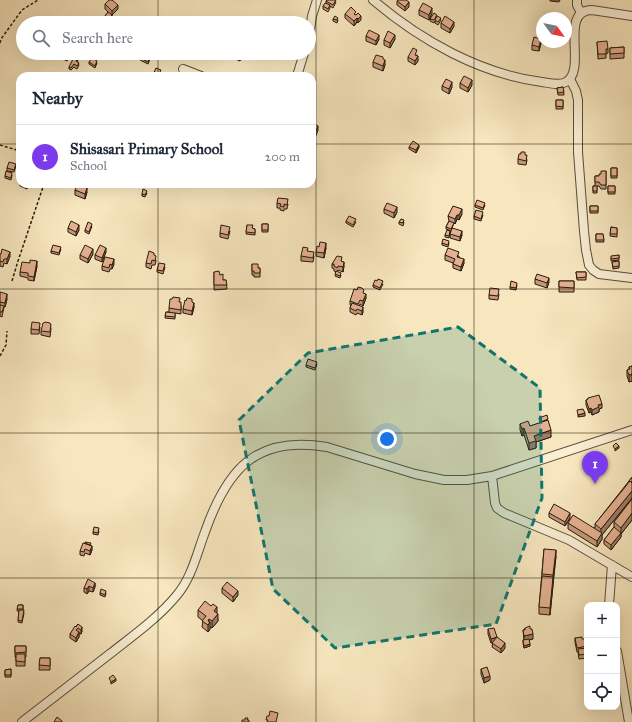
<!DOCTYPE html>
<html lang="en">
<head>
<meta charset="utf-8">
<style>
  :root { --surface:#fff; --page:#f2f2f3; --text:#1f2937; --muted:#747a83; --line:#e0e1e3; --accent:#7c3aed }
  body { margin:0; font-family:"IM FELL Great Primer",serif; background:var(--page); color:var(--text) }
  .controls { position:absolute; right:12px; bottom:12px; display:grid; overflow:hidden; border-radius:8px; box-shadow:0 4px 16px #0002 }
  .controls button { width:36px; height:36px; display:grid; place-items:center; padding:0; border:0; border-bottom:1px solid var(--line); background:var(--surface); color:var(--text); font:20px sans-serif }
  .compass { position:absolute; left:536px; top:12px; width:36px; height:36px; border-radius:50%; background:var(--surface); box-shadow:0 4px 16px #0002; rotate:123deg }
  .you { position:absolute; left:387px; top:439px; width:14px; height:14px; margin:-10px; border:3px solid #fff; border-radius:50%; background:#1a73e8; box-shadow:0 0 0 6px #1a73e833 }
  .badge { display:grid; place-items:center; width:26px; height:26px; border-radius:50%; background:var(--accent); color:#fff; font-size:13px; font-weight:700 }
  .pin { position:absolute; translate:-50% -33px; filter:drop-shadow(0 1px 2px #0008) }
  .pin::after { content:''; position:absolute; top:21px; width:14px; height:12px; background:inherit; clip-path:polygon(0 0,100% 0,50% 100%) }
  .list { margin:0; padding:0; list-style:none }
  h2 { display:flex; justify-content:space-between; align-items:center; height:52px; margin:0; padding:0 16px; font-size:17px }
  h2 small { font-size:13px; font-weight:400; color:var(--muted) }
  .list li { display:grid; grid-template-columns:26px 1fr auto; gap:12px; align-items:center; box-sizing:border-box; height:64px; padding:0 16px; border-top:1px solid var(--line) }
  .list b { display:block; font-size:15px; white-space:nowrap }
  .list p { margin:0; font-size:13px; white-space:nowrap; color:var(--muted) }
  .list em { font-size:13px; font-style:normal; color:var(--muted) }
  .icon { flex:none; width:22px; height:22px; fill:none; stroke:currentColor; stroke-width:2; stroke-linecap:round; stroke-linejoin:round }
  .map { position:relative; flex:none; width:632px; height:722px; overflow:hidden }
  .search { position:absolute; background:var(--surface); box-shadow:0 4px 16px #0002; left:16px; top:16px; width:300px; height:44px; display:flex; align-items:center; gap:10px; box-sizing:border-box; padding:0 14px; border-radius:22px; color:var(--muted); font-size:15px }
  .panel { position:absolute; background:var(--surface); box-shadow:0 4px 16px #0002; left:16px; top:72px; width:300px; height:116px; border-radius:12px }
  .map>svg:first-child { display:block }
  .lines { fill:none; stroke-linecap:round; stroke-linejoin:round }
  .minor-casing { stroke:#5a4e37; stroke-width:10 }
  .path { stroke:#261b0a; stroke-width:1.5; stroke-dasharray:3 2; stroke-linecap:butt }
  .minor { stroke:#faefd5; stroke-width:8 }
  .wall { fill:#c5987d; stroke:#261b0a }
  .shaded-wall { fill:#a07c66; stroke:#261b0a }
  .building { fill:#e5b191; stroke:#261b0a }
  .marked { fill:#0f766e; fill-opacity:0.2; stroke:#0f766e; stroke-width:3; stroke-dasharray:8 5; stroke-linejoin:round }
  .grid { fill:none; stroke:#261b0a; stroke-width:1; stroke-opacity:0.55 }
</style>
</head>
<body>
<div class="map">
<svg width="632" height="722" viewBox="0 0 632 722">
  <rect width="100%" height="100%" fill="#f7e6be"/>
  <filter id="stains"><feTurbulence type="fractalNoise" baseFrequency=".005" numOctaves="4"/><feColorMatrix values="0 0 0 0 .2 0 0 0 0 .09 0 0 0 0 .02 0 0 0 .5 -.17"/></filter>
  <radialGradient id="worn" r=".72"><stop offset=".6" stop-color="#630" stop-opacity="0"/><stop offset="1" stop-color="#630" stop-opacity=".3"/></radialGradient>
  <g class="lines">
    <defs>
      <path id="minor" d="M 373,0 C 420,40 480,74 542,82 C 549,83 559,86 566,82 C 588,70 558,10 592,10 L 632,16
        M 577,0 L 577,5 L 581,13
        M 309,37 L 312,16 L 317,0
        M 183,69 L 201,76
        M 297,76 L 304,53
        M 570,79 L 576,91 L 578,100 L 578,152 L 584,231 L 586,250 L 589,265 L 593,270 L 599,274 L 632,278
        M 492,476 L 495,503 L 497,508 L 504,513 L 569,540 L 632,577
        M 609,605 L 612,565
        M 617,651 L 629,722
        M 22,722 C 52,699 81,676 111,653 C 134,635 158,618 177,595 C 192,577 197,553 205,532 C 227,469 256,435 327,447 L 415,474 L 444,480 L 467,480 L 492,476 L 632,430"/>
    </defs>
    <use href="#minor" class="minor-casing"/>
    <path class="path" d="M 0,43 L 1,39 L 22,10 L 38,0
      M 0,145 L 20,151
      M 12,281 L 18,261 L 44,184
      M 0,356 L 6,345 L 7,331"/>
    <use href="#minor" class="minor"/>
  </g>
  <path class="wall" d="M 550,0 L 560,0 L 559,2 L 550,1 Z
    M 326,1 L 336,2 L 333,8 L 330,6 L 330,8 L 328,12 L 323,9 L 323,6 L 326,3 Z
    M 397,1 L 409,7 L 405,11 L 397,5 Z
    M 105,4 L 118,9 L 112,15 L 112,17 L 108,21 L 105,18 L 105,16 L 108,12 L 105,9 Z
    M 419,10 L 432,13 L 429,20 L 419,15 Z
    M 345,14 L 356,15 L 361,20 L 358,23 L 357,22 L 354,26 L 345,18 Z
    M 437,16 L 441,20 L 438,25 L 435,23 L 435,21 L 434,23 L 430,21 L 430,19 Z
    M 333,19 L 338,20 L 337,23 L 333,21 Z
    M 441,23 L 454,26 L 450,33 L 441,28 Z
    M 366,36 L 379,39 L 376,45 L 366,41 Z
    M 395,39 L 390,48 L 384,45 L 384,40 Z
    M 597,42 L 608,49 L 608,53 L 606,54 L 606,58 L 598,59 Z
    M 541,43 L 539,51 L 532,50 L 532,45 Z
    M 624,47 L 624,58 L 610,59 L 610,48 Z
    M 66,53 L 75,53 L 75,54 L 71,59 L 69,57 L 69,58 L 67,61 L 63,59 L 63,57 L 66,54 Z
    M 127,53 L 136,53 L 134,58 L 127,55 Z
    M 233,55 L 242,57 L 240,61 L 233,58 Z
    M 417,55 L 417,56 L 418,61 L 415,65 L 408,61 L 408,57 Z
    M 140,58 L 150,59 L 148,64 L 140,60 Z
    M 78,60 L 77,62 L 79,65 L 77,69 L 74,67 L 71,70 L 69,69 L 69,67 Z
    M 383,60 L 385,65 L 383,71 L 373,67 L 373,62 Z
    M 89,62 L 97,63 L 95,68 L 89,64 Z
    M 460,83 L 472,85 L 468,92 L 460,88 Z
    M 442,86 L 452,87 L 449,94 L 442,90 Z
    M 563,87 L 564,95 L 558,95 L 557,88 Z
    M 556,100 L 563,100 L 563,109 L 556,109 Z
    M 312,125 L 318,130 L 314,140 L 312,139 Z
    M 409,147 L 419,147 L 416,153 L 409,149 Z
    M 525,155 L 527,160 L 526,165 L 518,164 L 518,159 Z
    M 16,166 L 14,172 L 7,171 L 7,168 Z
    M 611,168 L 617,168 L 617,178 L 611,178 Z
    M 606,171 L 606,189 L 601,189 L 599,186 L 597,186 L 597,193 L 593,193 L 593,186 L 595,186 L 595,176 L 599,176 L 601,174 Z
    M 12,175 L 11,180 L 5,178 L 5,176 Z
    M 20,184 L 29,184 L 27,189 L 20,186 Z
    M 608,186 L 615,186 L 615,194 L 608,194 Z
    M 75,190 L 87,192 L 85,199 L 75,195 Z
    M 147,193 L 145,197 L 142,196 L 142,194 Z
    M 277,203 L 288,204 L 287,209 L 284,209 L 284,211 L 280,210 L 280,208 L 277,208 Z
    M 475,205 L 485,205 L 483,210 L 475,207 Z
    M 590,206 L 598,206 L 598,213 L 590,213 Z
    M 384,209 L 397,212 L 394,218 L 384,213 Z
    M 462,214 L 459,220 L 457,219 L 455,224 L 454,223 L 452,228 L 462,235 L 460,241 L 450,238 L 450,234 L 449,238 L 445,237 L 445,235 L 450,233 L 451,231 L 446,229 L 446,227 L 449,221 L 448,216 Z
    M 483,215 L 481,221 L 474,219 L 474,216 Z
    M 346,221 L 356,222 L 353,227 L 346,223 Z
    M 399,222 L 404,222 L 403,226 L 399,224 Z
    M 262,224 L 268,224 L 268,232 L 262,232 Z
    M 247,225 L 252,228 L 255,229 L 255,235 L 246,234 Z
    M 92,226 L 89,234 L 85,232 L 85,230 Z
    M 611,227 L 617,228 L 617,237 L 610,236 Z
    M 68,228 L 79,230 L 76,236 L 68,232 Z
    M 230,231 L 228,239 L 220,237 L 220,233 Z
    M 596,234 L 603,234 L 604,242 L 596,242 Z
    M 442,243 L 449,243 L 448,247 L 442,245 Z
    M 326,248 L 324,258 L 316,256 L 316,252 Z
    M 61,249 L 59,255 L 51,253 L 51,251 Z
    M 308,251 L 314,256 L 313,262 L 301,261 L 301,256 Z
    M 106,252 L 102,262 L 95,259 L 95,255 Z
    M 0,254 L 10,256 L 7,264 L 4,263 L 3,267 L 0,266 Z
    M 93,254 L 88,263 L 80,259 L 80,255 Z
    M 445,255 L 459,256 L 459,257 L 464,263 L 461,271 L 453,268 L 453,263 L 445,260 Z
    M 619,255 L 619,260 L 611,261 L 611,258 Z
    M 154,256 L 156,261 L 155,265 L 152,265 L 151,269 L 146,267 L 146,263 Z
    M 342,261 L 344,266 L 343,272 L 338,270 L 337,272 L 341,275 L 340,278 L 335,276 L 336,272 L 334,271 L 334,269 L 332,268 L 332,264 Z
    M 619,261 L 619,268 L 613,269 L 612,262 Z
    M 30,263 L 37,266 L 34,281 L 28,280 L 28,278 L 20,276 L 20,272 Z
    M 114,264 L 112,269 L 110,269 L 109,272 L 102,270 L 102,266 Z
    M 252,264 L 258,268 L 260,268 L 260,277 L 254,277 L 254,275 L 252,275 Z
    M 165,267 L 163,274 L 157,272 L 157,270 Z
    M 214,272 L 220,275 L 223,280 L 226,280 L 227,289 L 214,290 Z
    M 576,272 L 586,272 L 586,280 L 577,280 Z
    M 535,279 L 549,282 L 547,288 L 535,284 Z
    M 559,281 L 574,281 L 574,292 L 559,292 Z
    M 383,284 L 380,290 L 373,287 L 373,285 Z
    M 517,285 L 516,290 L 510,289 L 510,287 Z
    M 0,292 L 7,299 L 5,307 L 4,307 L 2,317 L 0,316 Z
    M 364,293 L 366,298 L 363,306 L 360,304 L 359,306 L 363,312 L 362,315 L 357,313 L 356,315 L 350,312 L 350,308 L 351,306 L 350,305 L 350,301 Z
    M 499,294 L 498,300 L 489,299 L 489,295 Z
    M 180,302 L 181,306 L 181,314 L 175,313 L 175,319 L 165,318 L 166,312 L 169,312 L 169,308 Z
    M 192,302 L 194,307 L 192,315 L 183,313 L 183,309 Z
    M 50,324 L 51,329 L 50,337 L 41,335 L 41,331 Z
    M 40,327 L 39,334 L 31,334 L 31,329 Z
    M 317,364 L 315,370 L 306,367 L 306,365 Z
    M 632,366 L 632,382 L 632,381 L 629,382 L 627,376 L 627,370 L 629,369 L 629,367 Z
    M 588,398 L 602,408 L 599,409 L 599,412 L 592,415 L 591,412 L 589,413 L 586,405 L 586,400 L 588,400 Z
    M 539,418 L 548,421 L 551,437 L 536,442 L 536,448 L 529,450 L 524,435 L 522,436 L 520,430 L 520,424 L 530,426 L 540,423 Z
    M 632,477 L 632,498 L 602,535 L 602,539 L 597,547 L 568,529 L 568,523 L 595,528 L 595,524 L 629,481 Z
    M 632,499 L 632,520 L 621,534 L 621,537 L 611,550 L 604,544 L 604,540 L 614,527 L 614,522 Z
    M 549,513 L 570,518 L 565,526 L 549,517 Z
    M 99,531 L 98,535 L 93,534 L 93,532 Z
    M 91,545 L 92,550 L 90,555 L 85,553 L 84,556 L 80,555 L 80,551 Z
    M 544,549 L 556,556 L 550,615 L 539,614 L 539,607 Z
    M 95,583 L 95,587 L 93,592 L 89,591 L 87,594 L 84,592 L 84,588 Z
    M 222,588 L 238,595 L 233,602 L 222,593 Z
    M 100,593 L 106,593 L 105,597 L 100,595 Z
    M 18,605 L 23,605 L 23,610 L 24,613 L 22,623 L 18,622 L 19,611 L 17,611 Z
    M 198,610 L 217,614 L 218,621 L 212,628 L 210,627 L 210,629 L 208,632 L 202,627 L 203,621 L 198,617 Z
    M 78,624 L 82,631 L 81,634 L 79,634 L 79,637 L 76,642 L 70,638 L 70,634 Z
    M 525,628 L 533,639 L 529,640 L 530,646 L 524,648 L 523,643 L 523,640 L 524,640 L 523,630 L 525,630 Z
    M 488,629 L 497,637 L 505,648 L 501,653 L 492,647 L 493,642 L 491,643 L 488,634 Z
    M 575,638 L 582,639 L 587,645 L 587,658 L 579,659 L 578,652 L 577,652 L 575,642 Z
    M 15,646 L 26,646 L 26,657 L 25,657 L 25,666 L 16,666 L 16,657 L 15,657 Z
    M 40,658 L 50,658 L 50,670 L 39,670 Z
    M 11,669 L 11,677 L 5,677 L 5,670 Z
    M 481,669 L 490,680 L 484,683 L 481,674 Z"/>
  <path class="shaded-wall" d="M 409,2 L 409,7 L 405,11 L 405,7 Z
    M 118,5 L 118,9 L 112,15 L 112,11 Z
    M 432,8 L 432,13 L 429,20 L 429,15 Z
    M 112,15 L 112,17 L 108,21 L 108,19 Z
    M 361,16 L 361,20 L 358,23 L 358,19 Z
    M 357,18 L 357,22 L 354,26 L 354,21 Z
    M 454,22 L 454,26 L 450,33 L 450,29 Z
    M 379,35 L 379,39 L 376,45 L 376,41 Z
    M 395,35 L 395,39 L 390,48 L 390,43 Z
    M 541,39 L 541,43 L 539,51 L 539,47 Z
    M 74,53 L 75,53 L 75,54 L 71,59 L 71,56 Z
    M 418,56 L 418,61 L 415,65 L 415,61 Z
    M 385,60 L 385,65 L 383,71 L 383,66 Z
    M 472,80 L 472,85 L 468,92 L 468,88 Z
    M 452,82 L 452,87 L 449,94 L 449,89 Z
    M 318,126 L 318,130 L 314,140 L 314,135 Z
    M 419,145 L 419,147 L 416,153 L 416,150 Z
    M 87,188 L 87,192 L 85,199 L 85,194 Z
    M 397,207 L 397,212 L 394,218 L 394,213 Z
    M 462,209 L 462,214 L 459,220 L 459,215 Z
    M 457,215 L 457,219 L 455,224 L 455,219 Z
    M 79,225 L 79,230 L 76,236 L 76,232 Z
    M 462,231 L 462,235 L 460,241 L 460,237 Z
    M 326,243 L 326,248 L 324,258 L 324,253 Z
    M 106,248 L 106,252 L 102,262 L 102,258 Z
    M 93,249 L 93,254 L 88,263 L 88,259 Z
    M 10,252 L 10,256 L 7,264 L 7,259 Z
    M 114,259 L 114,264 L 112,269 L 112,265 Z
    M 464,259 L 464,263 L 461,271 L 461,267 Z
    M 37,261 L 37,266 L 34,281 L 34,277 Z
    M 344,262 L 344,266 L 343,272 L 343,267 Z
    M 549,278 L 549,282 L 547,288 L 547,283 Z
    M 7,294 L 7,299 L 5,307 L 5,303 Z
    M 366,294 L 366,298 L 363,306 L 363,301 Z
    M 194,303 L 194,307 L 192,315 L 192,311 Z
    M 363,307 L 363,312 L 362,315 L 362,311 Z
    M 632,374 L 632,381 L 629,382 L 629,375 Z
    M 602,404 L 602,408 L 599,409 L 599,412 L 592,415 L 592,410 L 598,405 Z
    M 591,408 L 591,412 L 589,413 L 589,409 Z
    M 585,413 L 585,416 L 578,417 L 578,415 Z
    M 524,428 L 524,435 L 522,436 L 522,429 Z
    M 551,430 L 551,437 L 536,442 L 536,448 L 529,450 L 529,443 L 534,436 Z
    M 619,446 L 619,448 L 615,451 L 615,449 Z
    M 632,491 L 632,498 L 602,535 L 602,539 L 597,547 L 597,541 L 601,533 L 601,529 Z
    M 570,513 L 570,518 L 565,526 L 565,522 Z
    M 632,513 L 632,520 L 621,534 L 621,528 Z
    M 621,533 L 621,537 L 611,550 L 611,545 Z
    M 92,546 L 92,550 L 90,555 L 90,551 Z
    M 556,550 L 556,556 L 553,582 L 553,575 Z
    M 553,577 L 553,584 L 550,615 L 550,608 Z
    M 95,583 L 95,587 L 93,592 L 93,588 Z
    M 89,586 L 89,591 L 87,594 L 87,589 Z
    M 238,591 L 238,595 L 233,602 L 233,597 Z
    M 217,607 L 217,614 L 214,611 Z
    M 218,614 L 218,621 L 212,628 L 212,621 Z
    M 209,619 L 209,624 L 210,622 L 210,629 L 208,632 L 208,621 Z
    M 82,627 L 82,631 L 81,634 L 81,630 Z
    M 79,632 L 79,637 L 76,642 L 76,638 Z
    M 533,634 L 533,639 L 524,641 L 524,636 Z
    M 497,637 L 497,641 L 491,643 L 491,639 Z
    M 505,643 L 505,648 L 501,653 L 501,649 Z
    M 530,644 L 530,646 L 524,648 L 524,646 Z
    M 490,676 L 490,680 L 484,683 L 484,678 Z
    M 116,679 L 116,681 L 111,684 L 111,682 Z"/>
  <path class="building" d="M 109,0 L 112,0 L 118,5 L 112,11 L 105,4 Z
    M 327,0 L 336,0 L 333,5 L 326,1 Z
    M 398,0 L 406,0 L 409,2 L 405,7 L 397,1 Z
    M 325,3 L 330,5 L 328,9 L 323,6 Z
    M 423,3 L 432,8 L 429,15 L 419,10 Z
    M 351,7 L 356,12 L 354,14 L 356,15 L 358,13 L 361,16 L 358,19 L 357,18 L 354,21 L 345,14 Z
    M 108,12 L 112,15 L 108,19 L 105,16 Z
    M 434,13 L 437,15 L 434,20 L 430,19 Z
    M 335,16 L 338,18 L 337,20 L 333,19 Z
    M 437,16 L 441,18 L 438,22 L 435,20 Z
    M 445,16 L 454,22 L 450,29 L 441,23 Z
    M 369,30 L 379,35 L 376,41 L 366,36 Z
    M 388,31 L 395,35 L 390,43 L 384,40 Z
    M 534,37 L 541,39 L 539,47 L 532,45 Z
    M 607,41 L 608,49 L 606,49 L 606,54 L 598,54 L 597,42 Z
    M 624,47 L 624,53 L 610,54 L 610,48 Z
    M 413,48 L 417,50 L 415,55 L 418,56 L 415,61 L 408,57 Z
    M 66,53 L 74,53 L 71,56 Z
    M 143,53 L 150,57 L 148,62 L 140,58 Z
    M 235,53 L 239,53 L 242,55 L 240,59 L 233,55 Z
    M 65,54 L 69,56 L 67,59 L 63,57 Z
    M 75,55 L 78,58 L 76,61 L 79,63 L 77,66 L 74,64 L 71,68 L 69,67 Z
    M 376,55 L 383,57 L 383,59 L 385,60 L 383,66 L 373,62 Z
    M 92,58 L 97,61 L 95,66 L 89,62 Z
    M 156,68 L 161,70 L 158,76 L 155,76 L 153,75 Z
    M 464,76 L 472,80 L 468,88 L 460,83 Z
    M 446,79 L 452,82 L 449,89 L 442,86 Z
    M 563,87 L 564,92 L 558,93 L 557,88 Z
    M 556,100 L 563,100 L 563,107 L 556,106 Z
    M 313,123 L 318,126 L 314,135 L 312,134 L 312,125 Z
    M 413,141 L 419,145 L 416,150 L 409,147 Z
    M 521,152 L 525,152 L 525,155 L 527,155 L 526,161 L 518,159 L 519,154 L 521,154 Z
    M 9,162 L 16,164 L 14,170 L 7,168 Z
    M 611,168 L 617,168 L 617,176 L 611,176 Z
    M 6,171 L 12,173 L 11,178 L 5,176 Z
    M 601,171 L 606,171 L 606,185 L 601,185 L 599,182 L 595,182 L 595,176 L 599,176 L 599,174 L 601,174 Z
    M 20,184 L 28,184 L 27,187 Z
    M 78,184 L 87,188 L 85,194 L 75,190 Z
    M 593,186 L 597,186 L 597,191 L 593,191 Z
    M 608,186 L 615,186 L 615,192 L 608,192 Z
    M 143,189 L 147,191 L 145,195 L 142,194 Z
    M 278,198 L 288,199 L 287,205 L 284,204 L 284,207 L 280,206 L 281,204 L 277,203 Z
    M 477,200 L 485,203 L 483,208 L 475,205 Z
    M 387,203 L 397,207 L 394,213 L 384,209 Z
    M 453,206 L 462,209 L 459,215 L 457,215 L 455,219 L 448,216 Z
    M 590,206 L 598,206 L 598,211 L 590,211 Z
    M 476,210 L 483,212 L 481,219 L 474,216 Z
    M 349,216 L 356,219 L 353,225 L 346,221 Z
    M 401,219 L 404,220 L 403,223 L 399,222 Z
    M 71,221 L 79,225 L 76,232 L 68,228 Z
    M 449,221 L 454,223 L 451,229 L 446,227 Z
    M 88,222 L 92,224 L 89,232 L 85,230 Z
    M 262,224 L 268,224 L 268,230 L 262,230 Z
    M 221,225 L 230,227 L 228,235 L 220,233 Z
    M 247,225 L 253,225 L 252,228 L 255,229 L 255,233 L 246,232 Z
    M 611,227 L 617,228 L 617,234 L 610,234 Z
    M 452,228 L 462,231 L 460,237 L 450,234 Z
    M 447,230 L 450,231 L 449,236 L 445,235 Z
    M 596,234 L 603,234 L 604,240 L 596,240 Z
    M 443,239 L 449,241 L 448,245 L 442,243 Z
    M 320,242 L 326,243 L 324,253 L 316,252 L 317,246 L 319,247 Z
    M 53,245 L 61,247 L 59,253 L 51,251 Z
    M 85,245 L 93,249 L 88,259 L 80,255 Z
    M 100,245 L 106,248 L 102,258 L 95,255 Z
    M 303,247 L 308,248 L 307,251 L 314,252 L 313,258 L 301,256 Z
    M 448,248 L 459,252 L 457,257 L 464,259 L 461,267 L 453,264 L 455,259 L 445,255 Z
    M 2,249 L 10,252 L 7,259 L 4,259 L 3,262 L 0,261 L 0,254 L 1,254 Z
    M 149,251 L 154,253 L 154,255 L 156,256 L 155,261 L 152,260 L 151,264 L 146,263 Z
    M 619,255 L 619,258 L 611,259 L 611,256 Z
    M 337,256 L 342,257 L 341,261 L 344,262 L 343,267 L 338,266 L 337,268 L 334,266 L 334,264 L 332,264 Z
    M 105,257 L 114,259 L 112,265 L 110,264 L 109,268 L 102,266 Z
    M 30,260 L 37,261 L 34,277 L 28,276 L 28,273 L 20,272 L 22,262 L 30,263 Z
    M 619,261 L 619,266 L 613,267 L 612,262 Z
    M 159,263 L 165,264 L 163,271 L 157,270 Z
    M 252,264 L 258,264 L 258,268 L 260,268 L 260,273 L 254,273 L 254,271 L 252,271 Z
    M 219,271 L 220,275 L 223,274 L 223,280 L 226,280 L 227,285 L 214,285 L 214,272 Z
    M 336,271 L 341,273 L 340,276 L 335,274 Z
    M 576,272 L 586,272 L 586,277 L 577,278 Z
    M 537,274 L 549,278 L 547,283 L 535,279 Z
    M 378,279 L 383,281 L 380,288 L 373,285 L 375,280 L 377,281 Z
    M 511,281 L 517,283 L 516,288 L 510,287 Z
    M 559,281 L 574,281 L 574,288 L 559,287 Z
    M 358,287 L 362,288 L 364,290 L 363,293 L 366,294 L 363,301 L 360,300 L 358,304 L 350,301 L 354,289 L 357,290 Z
    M 490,288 L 499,289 L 498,296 L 489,295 Z
    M 0,292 L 7,294 L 5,303 L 0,302 Z
    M 173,297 L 180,298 L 179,302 L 181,302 L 181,310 L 169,308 L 170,299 L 172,299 Z
    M 187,298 L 192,299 L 192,302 L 194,303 L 192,311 L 183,309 L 185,300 L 186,301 Z
    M 352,303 L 363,307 L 362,311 L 357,309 L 356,311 L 350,308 Z
    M 0,305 L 4,306 L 2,312 L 0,312 Z
    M 166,312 L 175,313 L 175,317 L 165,316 Z
    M 32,322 L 40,323 L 39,330 L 31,329 Z
    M 45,322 L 50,323 L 50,324 L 51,324 L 50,332 L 41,331 L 43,323 L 44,323 Z
    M 308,359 L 317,362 L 315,368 L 306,365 Z
    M 632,366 L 632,376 L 632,374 L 629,375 L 627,370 L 630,369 L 629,367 Z
    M 599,395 L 602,404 L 598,405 L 599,407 L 592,410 L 591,408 L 589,409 L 586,400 L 588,399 L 588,398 Z
    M 583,409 L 585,413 L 578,415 L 577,410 Z
    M 547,415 L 548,419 L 541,422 L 539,418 Z
    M 548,420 L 551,430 L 534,436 L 536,441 L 529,443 L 524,428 L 522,429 L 520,424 L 528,421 L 530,426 Z
    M 616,443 L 619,446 L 615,449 L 613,446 Z
    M 632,477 L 632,482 L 629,481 Z
    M 630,481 L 632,483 L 632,491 L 601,529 L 595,524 Z
    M 632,499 L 632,513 L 621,528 L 614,522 Z
    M 554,504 L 570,513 L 565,522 L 549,513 Z
    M 573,515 L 602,533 L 597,541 L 568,523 Z
    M 94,527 L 99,528 L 98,533 L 93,532 Z
    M 614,527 L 621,533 L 611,545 L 604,540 Z
    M 85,542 L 91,543 L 90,545 L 85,543 Z
    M 83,543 L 92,546 L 90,551 L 85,549 L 84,552 L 80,551 Z
    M 544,549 L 556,550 L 553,575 L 542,574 Z
    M 542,576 L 553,577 L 550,608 L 539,607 Z
    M 88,579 L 95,583 L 93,588 L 89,586 L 87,589 L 84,588 Z
    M 227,582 L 238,591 L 233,597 L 222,588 Z
    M 101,589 L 106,591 L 105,595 L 100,593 Z
    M 205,601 L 211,606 L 213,604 L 217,607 L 214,611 L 218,614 L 212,621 L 209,619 L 208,621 L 210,622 L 208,625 L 202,621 L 206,616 L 198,610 Z
    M 18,605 L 23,605 L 23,609 L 17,609 Z
    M 19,610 L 24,610 L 22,621 L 18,620 Z
    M 78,624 L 82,627 L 81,630 L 78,628 L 76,630 L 79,632 L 76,638 L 70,634 L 75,626 L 76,627 Z
    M 530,626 L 530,629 L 532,629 L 533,634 L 524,636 L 523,630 L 525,630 L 525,628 Z
    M 494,628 L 497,637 L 491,639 L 488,629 Z
    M 497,637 L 505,643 L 501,649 L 492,643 Z
    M 582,637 L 582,639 L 586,639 L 587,646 L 577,648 L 575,638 Z
    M 529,639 L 530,644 L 524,646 L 523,640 Z
    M 15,646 L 26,646 L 26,652 L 15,653 Z
    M 587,648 L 587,654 L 579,655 L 578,649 Z
    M 16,654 L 25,654 L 25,662 L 16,661 Z
    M 40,658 L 50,658 L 50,666 L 39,665 Z
    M 487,667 L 490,676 L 484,678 L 481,669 Z
    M 11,669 L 11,675 L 5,675 L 5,670 Z
    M 113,675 L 116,679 L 111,682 L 109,678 Z
    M 270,711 L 278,713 L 276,722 L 267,722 L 268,720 L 266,720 L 267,716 L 269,716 Z
    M 57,717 L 62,721 L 62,722 L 54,722 Z
    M 245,718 L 248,718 L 247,720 L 249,720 L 249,722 L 242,722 L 242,720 L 245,720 Z"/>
  <path class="marked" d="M 458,327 L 540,388 L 542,498 L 496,624 L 335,648 L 273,589 L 239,420 L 308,353 Z"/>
  <path class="grid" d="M 158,0 L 158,23M 316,0 L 316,722M 474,0 L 474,722M 158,53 L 158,76M 0,144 L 20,144M 312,144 L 632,144M 158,184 L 158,722M 0,289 L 632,289M 0,433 L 632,433M 0,578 L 632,578"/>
  <rect width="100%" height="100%" filter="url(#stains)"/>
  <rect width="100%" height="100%" fill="url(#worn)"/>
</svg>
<div class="controls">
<button>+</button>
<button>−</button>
<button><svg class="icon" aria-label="locate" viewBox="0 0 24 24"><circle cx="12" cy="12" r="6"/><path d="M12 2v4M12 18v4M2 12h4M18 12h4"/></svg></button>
</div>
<svg class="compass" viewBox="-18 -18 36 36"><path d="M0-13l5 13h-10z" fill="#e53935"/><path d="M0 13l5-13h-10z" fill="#747a83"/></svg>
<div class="you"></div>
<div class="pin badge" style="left:595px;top:484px">1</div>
<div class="search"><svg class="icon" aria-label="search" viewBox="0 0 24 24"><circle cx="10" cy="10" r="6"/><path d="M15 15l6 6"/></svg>Search here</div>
<section class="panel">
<h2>Nearby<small></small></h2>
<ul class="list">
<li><span class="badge">1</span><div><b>Shisasari Primary School</b><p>School</p></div><em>200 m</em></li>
</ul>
</section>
</div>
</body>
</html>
